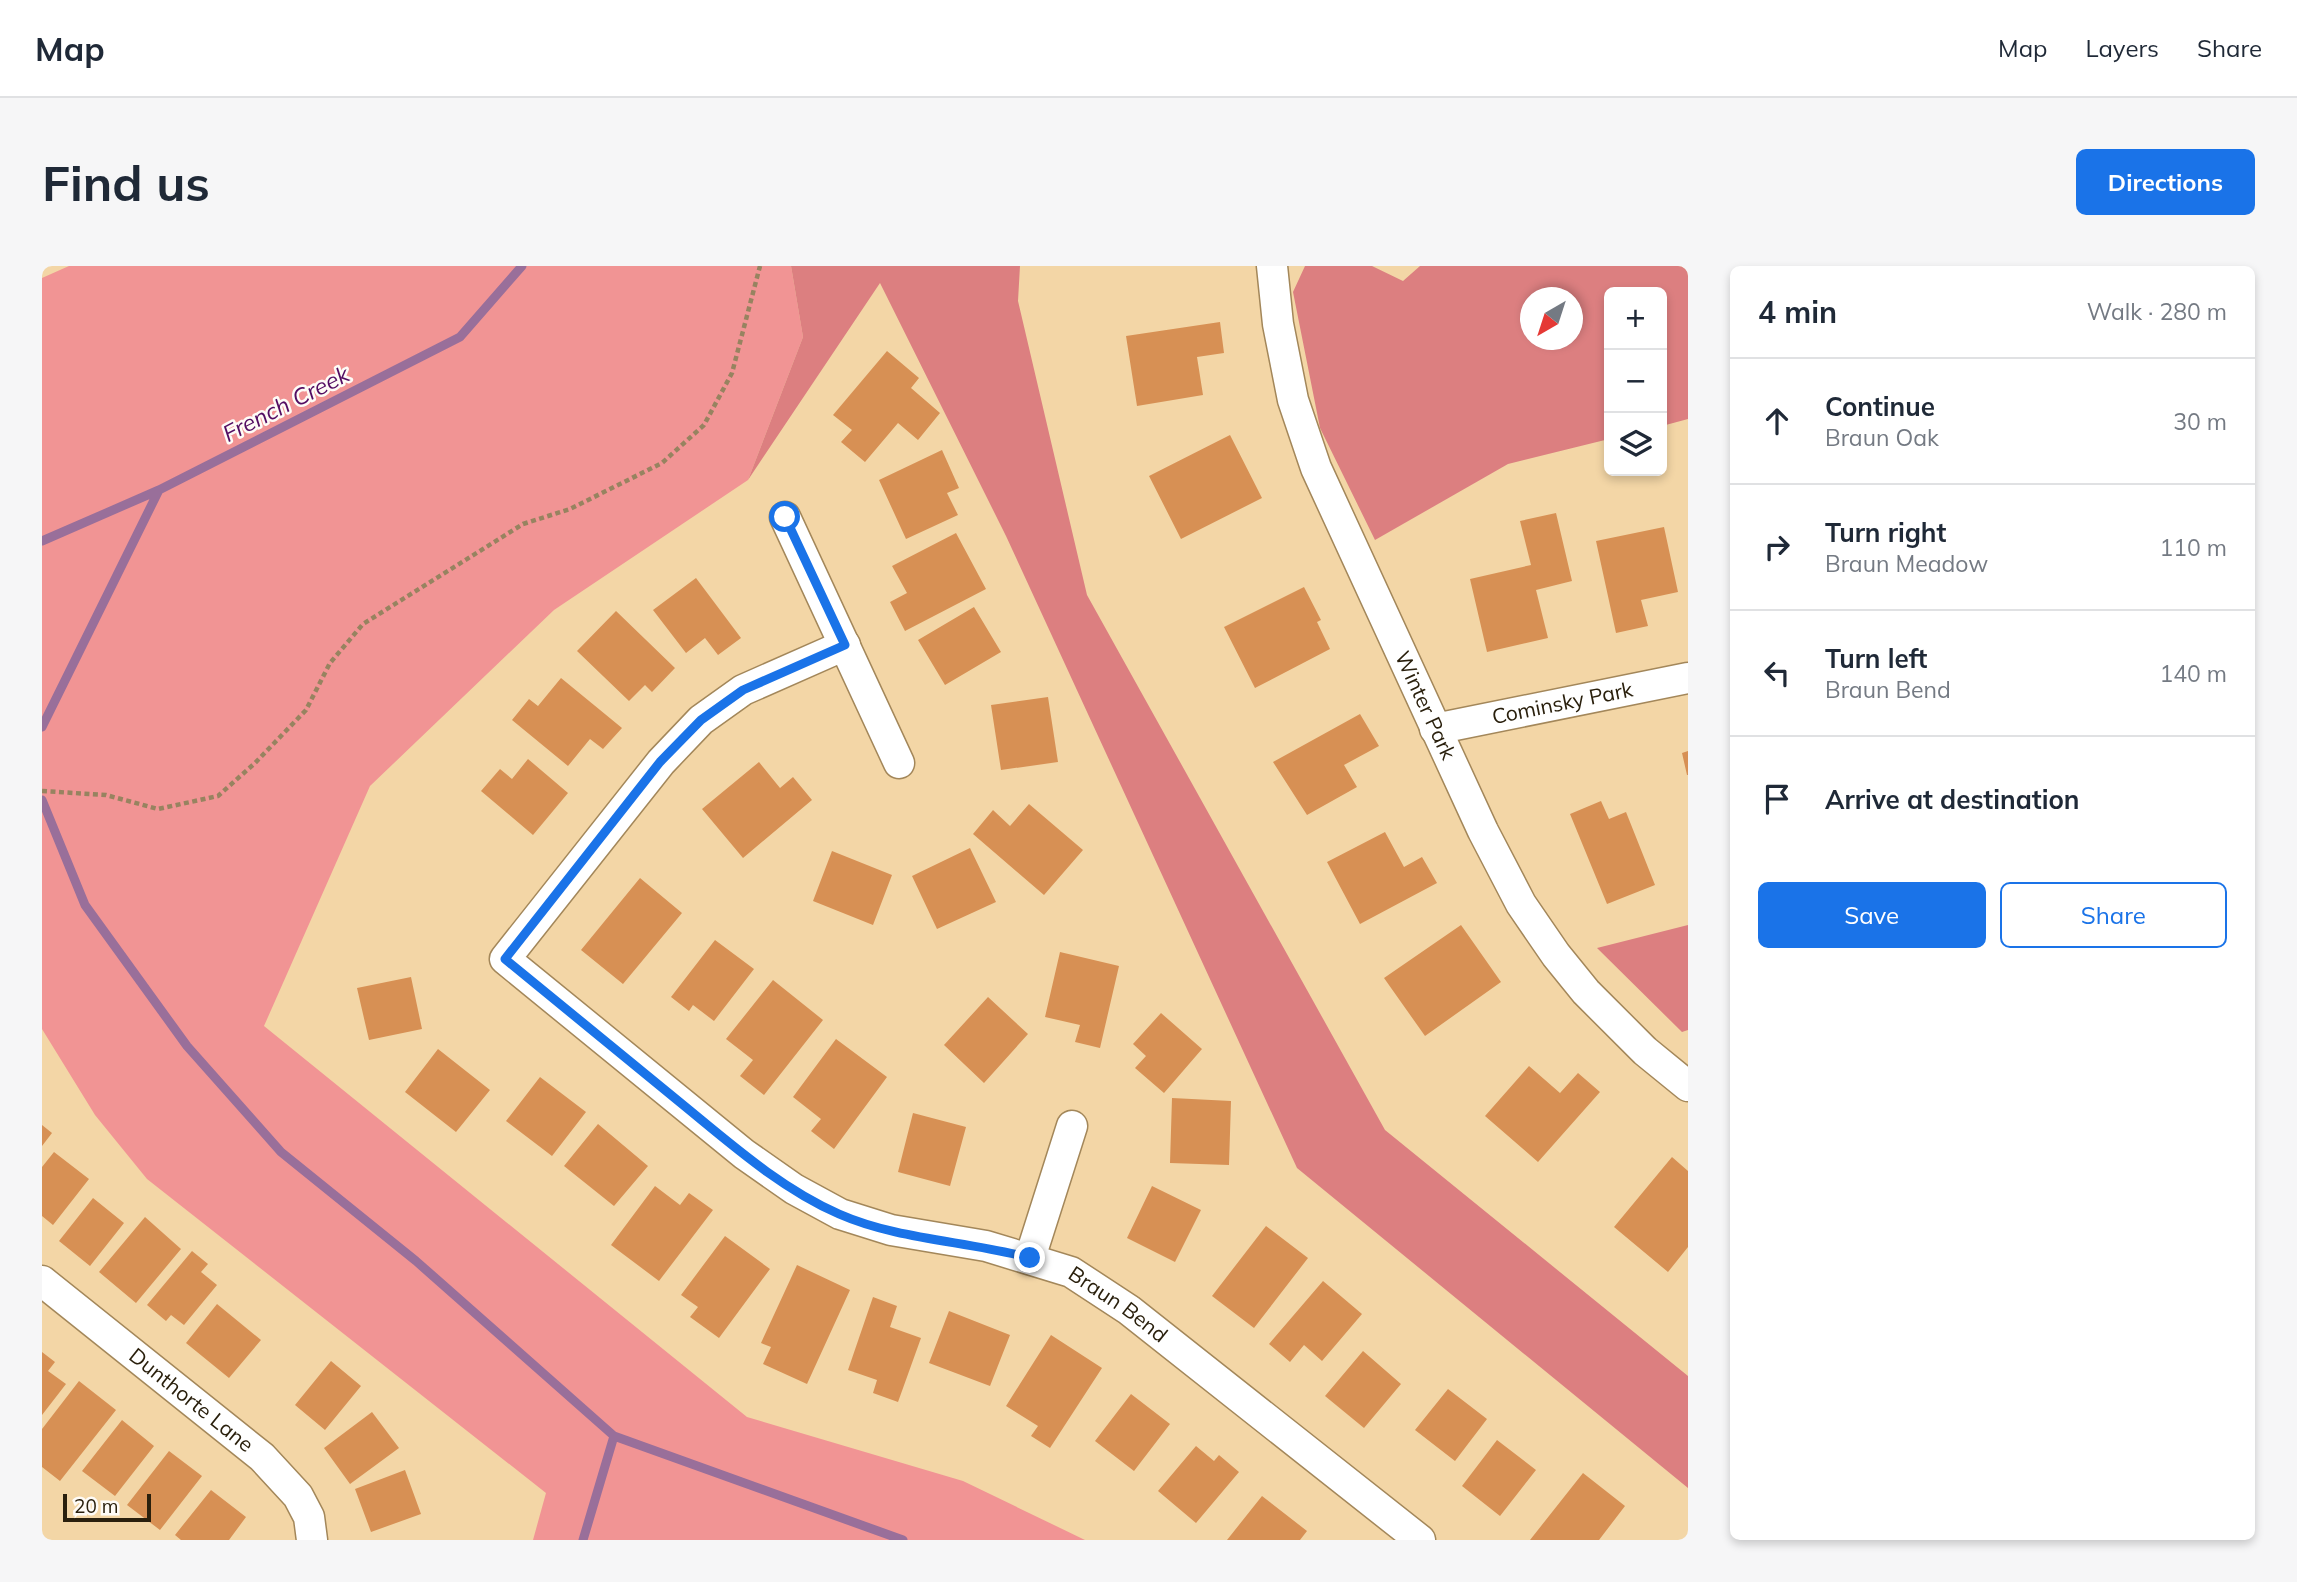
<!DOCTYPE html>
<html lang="en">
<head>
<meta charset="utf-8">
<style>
  :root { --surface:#fff; --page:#f6f6f7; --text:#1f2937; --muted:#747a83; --line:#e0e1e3; --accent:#1a73e8 }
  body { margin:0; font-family:Mulish,sans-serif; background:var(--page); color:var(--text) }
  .controls { position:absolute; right:21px; top:21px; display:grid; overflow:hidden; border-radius:10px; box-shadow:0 4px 10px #0003 }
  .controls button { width:63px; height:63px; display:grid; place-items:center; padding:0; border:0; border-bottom:2px solid var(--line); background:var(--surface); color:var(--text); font:35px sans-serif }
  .compass { position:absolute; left:1478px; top:21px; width:63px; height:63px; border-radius:50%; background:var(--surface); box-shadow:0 4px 10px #0003; rotate:219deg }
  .scale { position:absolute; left:21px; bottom:18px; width:88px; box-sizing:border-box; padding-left:7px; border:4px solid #2a200d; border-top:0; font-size:19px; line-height:24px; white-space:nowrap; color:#2a200d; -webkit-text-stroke:5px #fefbf6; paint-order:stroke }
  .stop { position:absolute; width:21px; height:21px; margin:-16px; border:5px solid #1a73e8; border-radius:50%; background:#fff }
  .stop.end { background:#1a73e8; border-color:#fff; box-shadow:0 2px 7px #0008 }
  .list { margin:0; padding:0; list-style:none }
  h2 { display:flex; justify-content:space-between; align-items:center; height:91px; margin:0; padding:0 28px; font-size:30px }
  h2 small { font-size:23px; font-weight:400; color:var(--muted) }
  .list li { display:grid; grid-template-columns:46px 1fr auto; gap:21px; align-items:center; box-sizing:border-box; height:126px; padding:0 28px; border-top:2px solid var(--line) }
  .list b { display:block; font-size:26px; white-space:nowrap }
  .list p { margin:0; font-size:23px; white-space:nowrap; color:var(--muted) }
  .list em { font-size:23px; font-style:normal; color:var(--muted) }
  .actions { display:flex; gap:14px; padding:21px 28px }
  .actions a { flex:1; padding:16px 0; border:2px solid var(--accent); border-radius:10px; text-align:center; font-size:24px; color:var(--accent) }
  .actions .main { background:var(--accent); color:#fff }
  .icon { flex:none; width:38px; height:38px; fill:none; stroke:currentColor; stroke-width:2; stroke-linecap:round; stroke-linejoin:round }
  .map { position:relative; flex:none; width:1646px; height:1274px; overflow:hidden; border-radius:10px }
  header { display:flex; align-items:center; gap:42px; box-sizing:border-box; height:98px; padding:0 35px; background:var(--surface); border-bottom:2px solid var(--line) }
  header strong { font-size:33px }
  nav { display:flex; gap:38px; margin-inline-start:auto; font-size:24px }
  .intro { display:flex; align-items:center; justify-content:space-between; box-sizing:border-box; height:168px; padding:0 42px }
  h1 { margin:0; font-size:49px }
  .button { padding:18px 32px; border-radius:10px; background:var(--accent); color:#fff; font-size:24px; font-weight:700 }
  main { display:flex; gap:42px; padding:0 42px }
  aside { flex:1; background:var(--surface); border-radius:10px; box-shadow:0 4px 10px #0003 }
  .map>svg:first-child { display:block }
  .green { fill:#f19494 }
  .forest { fill:#dc7f80; fill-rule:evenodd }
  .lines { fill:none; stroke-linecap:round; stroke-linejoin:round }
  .stream { stroke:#996f9a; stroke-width:9 }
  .building { fill:#d79054 }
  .minor-casing { stroke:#a3875a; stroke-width:33 }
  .path { stroke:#978360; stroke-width:4.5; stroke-dasharray:5 3.5; stroke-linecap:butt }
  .minor { stroke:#fff; stroke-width:30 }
  .route { stroke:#1a73e8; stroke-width:9 }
  .labels { text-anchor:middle; stroke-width:5; stroke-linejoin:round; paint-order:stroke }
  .street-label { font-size:21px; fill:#2a200d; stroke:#fefbf6 }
  .water-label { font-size:23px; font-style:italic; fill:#530c62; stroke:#fefbf6 }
</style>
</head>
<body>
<header>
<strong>Map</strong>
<nav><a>Map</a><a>Layers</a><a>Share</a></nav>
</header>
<div class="intro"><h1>Find us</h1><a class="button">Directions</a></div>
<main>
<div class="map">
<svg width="1646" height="1274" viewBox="0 0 1646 1274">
  <rect width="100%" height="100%" fill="#f3d6a6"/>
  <path class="green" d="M 27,0 L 749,0 L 761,71 L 706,214 L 512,344 L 328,520 L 222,760 L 705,1151 L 921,1215 L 1043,1274 L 491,1274 L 504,1227 L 105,913 L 53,849 L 0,763 L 0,12 Z"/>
  <path class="forest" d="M 749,0 L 978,0 L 976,35 L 1045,329 L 1343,864 L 1646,1110 L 1646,1222 L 1255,902 L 964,270 L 838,17 L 706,214 L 761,71 Z
    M 1263,0 L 1330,0 L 1361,15 L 1378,0 L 1646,0 L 1646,153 L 1620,160 L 1620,26 L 1567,26 L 1567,173 L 1466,198 L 1333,274 L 1278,162 L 1251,26 ZM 1489,32 L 1531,32 L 1531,74 L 1489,74 Z
    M 1646,659 L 1646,764 L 1640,766 L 1555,682 Z"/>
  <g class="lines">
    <path class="stream" d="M 0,275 L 117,224 L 418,71 L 480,0
      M 0,461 L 117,224
      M 0,534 L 43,639 L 145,780 L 239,886 L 374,995 L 572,1170 L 861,1274
      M 541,1274 L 572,1170"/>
  </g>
  <path class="building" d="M 1178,56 L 1182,87 L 1155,91 L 1161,129 L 1095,140 L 1084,70 Z
    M 845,85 L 877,112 L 869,122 L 898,147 L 876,174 L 856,157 L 823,196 L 799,176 L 810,164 L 791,149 Z
    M 1188,169 L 1220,232 L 1139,273 L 1107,210 Z
    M 900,184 L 917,222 L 905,227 L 916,249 L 864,273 L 837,214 Z
    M 1514,247 L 1530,315 L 1494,324 L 1506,372 L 1445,386 L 1428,313 L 1489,299 L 1478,255 Z
    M 1622,261 L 1636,326 L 1599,334 L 1606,360 L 1574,367 L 1554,275 Z
    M 914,267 L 944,323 L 863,365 L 848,336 L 865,327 L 850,300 Z
    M 654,312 L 699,372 L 676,389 L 663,372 L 644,387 L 611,344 Z
    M 1262,321 L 1279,354 L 1275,356 L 1288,383 L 1213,422 L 1182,361 Z
    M 932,341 L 959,386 L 903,419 L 876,374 Z
    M 574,345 L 633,402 L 610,426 L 603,419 L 587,435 L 535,385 Z
    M 519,412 L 580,462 L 561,483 L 548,473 L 526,500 L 470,454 L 487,433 L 496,440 Z
    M 1006,431 L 1016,496 L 959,504 L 949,439 Z
    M 1318,448 L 1337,480 L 1302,499 L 1315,521 L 1265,549 L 1231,496 Z
    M 1646,485 L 1646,509 L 1645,509 L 1640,487 Z
    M 486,493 L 526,527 L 491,569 L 439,525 L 458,503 L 470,513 Z
    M 717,496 L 738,522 L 751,511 L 770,534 L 701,592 L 660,543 Z
    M 1559,535 L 1567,553 L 1584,546 L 1613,619 L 1565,638 L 1528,548 Z
    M 987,538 L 1041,584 L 1002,629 L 931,568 L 951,544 L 968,560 Z
    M 1343,566 L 1362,601 L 1380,591 L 1395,617 L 1318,658 L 1285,596 Z
    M 928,582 L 954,636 L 895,663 L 870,610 Z
    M 790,585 L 850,609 L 831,659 L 771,635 Z
    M 598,612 L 640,647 L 581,718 L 539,684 Z
    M 1419,659 L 1459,716 L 1383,770 L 1342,712 Z
    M 673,674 L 712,703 L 672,755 L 651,739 L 647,745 L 629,731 Z
    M 1018,686 L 1077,700 L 1058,782 L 1033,776 L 1038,759 L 1003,751 Z
    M 369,711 L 380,763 L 327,774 L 315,722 Z
    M 731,714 L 781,754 L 722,829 L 698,810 L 711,794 L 684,773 Z
    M 946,731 L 986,768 L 942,817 L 902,779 Z
    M 1119,747 L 1160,783 L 1122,827 L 1093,802 L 1104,790 L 1091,778 Z
    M 794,773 L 845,811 L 792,883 L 769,865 L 779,853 L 751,831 Z
    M 396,783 L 448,824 L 414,866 L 363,826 Z
    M 1487,800 L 1518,827 L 1536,807 L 1558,826 L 1496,896 L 1443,850 Z
    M 498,811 L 544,846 L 510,890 L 464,855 Z
    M 1130,832 L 1189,835 L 1187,899 L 1128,897 Z
    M 871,847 L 924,861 L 908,920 L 856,906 Z
    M 556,858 L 606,900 L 572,940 L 522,900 Z
    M 0,859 L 10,867 L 0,880 Z
    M 12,886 L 47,913 L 11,959 L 0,950 L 0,901 Z
    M 1630,891 L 1646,905 L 1646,981 L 1626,1006 L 1572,961 Z
    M 613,920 L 638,939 L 647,927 L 671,944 L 617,1015 L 569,979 Z
    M 1110,920 L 1159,944 L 1133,996 L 1085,972 Z
    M 51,932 L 82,957 L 48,1000 L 17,975 Z
    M 103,951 L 139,983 L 94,1037 L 57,1006 Z
    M 1224,960 L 1266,992 L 1212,1062 L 1170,1030 Z
    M 683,970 L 728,1003 L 677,1072 L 648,1051 L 656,1041 L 639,1029 Z
    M 150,985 L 166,998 L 159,1006 L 175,1019 L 142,1059 L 129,1049 L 124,1055 L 105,1039 Z
    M 755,999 L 808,1024 L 765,1118 L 721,1098 L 729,1081 L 719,1077 Z
    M 1281,1015 L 1320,1048 L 1280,1095 L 1262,1079 L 1248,1096 L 1227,1078 Z
    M 831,1031 L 855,1040 L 848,1061 L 879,1072 L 856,1136 L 831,1127 L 835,1114 L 806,1104 Z
    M 175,1038 L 219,1074 L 187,1112 L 144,1077 Z
    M 907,1045 L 968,1069 L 948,1120 L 887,1097 Z
    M 1009,1069 L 1060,1102 L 1008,1182 L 989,1170 L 996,1160 L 964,1140 Z
    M 1321,1085 L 1359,1118 L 1322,1162 L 1283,1130 Z
    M 0,1086 L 13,1096 L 6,1105 L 24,1118 L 0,1149 Z
    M 289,1095 L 319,1120 L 283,1164 L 253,1139 Z
    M 37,1115 L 74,1144 L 18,1215 L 0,1201 L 0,1163 Z
    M 1406,1123 L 1445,1153 L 1413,1195 L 1373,1164 Z
    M 1089,1128 L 1128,1158 L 1092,1205 L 1053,1175 Z
    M 330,1146 L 357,1182 L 308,1218 L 282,1182 Z
    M 80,1154 L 112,1180 L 73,1230 L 40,1205 Z
    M 1455,1174 L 1494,1204 L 1458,1250 L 1420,1220 Z
    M 1154,1180 L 1172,1195 L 1177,1189 L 1197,1206 L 1154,1257 L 1116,1225 Z
    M 127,1185 L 160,1210 L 118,1264 L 85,1239 Z
    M 363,1204 L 379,1248 L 329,1266 L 313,1223 Z
    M 1541,1207 L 1583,1240 L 1557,1274 L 1488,1274 Z
    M 169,1224 L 204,1251 L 187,1274 L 139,1274 L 133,1269 Z
    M 1220,1230 L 1265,1265 L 1258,1274 L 1185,1274 Z"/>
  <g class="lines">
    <defs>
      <g id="minor">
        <path id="s1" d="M 1230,0 L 1236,58 L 1251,134 L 1274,202 L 1441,565 L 1479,638 L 1514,689 L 1544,726 L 1603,785 L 1646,820"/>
        <path d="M 743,251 L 857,497"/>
        <path id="s2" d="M 803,379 L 701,424 L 659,454 L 619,496 L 463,693 L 702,888 L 752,923 L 798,948 L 849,964 L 944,980 L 1029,1006 L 1087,1044 L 1378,1274"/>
        <path id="s3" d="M 1393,463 L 1646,412"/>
        <path d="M 988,992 L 1030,860"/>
        <path id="s4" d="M 0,1015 L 220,1191 L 256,1230 L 267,1251 L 270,1274"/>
      </g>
    </defs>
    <use href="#minor" class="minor-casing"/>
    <path class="path" d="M 0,525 L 64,529 L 116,543 L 176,530 L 213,497 L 264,444 L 288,397 L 321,358 L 481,258 L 528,243 L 620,197 L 662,159 L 690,107 L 718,0"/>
    <use href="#minor" class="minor"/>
  </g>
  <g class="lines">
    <path class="route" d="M 743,251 L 803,379 L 701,424 L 659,454 L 618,496 L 463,693 C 522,741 581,790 640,838 C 689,878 738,922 797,948 C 856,974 926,975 988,992"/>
  </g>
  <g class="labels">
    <g class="street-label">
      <text dy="7" stroke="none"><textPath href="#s3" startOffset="130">Cominsky Park</textPath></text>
      <text dy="7" stroke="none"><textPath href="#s1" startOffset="469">Winter Park</textPath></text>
      <text dy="7" stroke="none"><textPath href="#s2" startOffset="1190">Braun Bend</textPath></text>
      <text dy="7" stroke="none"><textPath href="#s4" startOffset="191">Dunthorte Lane</textPath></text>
    </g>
    <g class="water-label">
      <text transform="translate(244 138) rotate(-27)" y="8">French Creek</text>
    </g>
  </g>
</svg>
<div class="controls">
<button>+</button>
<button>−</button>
<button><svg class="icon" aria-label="layers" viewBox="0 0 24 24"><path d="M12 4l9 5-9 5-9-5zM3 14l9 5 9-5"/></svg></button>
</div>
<svg class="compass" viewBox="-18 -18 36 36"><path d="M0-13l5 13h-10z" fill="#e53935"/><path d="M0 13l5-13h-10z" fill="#747a83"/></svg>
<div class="scale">20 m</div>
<div class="stop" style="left:743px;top:251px"></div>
<div class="stop end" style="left:988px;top:992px"></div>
</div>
<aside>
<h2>4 min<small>Walk · 280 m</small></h2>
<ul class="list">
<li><svg class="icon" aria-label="ahead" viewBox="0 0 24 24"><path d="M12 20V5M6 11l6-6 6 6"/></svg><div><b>Continue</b><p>Braun Oak</p></div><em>30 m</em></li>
<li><svg class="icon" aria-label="right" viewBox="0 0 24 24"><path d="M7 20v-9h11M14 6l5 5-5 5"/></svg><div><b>Turn right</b><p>Braun Meadow</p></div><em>110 m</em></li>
<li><svg class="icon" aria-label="left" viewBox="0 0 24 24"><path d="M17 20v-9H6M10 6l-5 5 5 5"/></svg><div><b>Turn left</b><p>Braun Bend</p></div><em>140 m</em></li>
<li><svg class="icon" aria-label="arrive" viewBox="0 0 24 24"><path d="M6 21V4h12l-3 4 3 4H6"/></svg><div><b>Arrive at destination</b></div></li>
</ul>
<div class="actions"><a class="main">Save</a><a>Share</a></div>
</aside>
</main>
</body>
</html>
